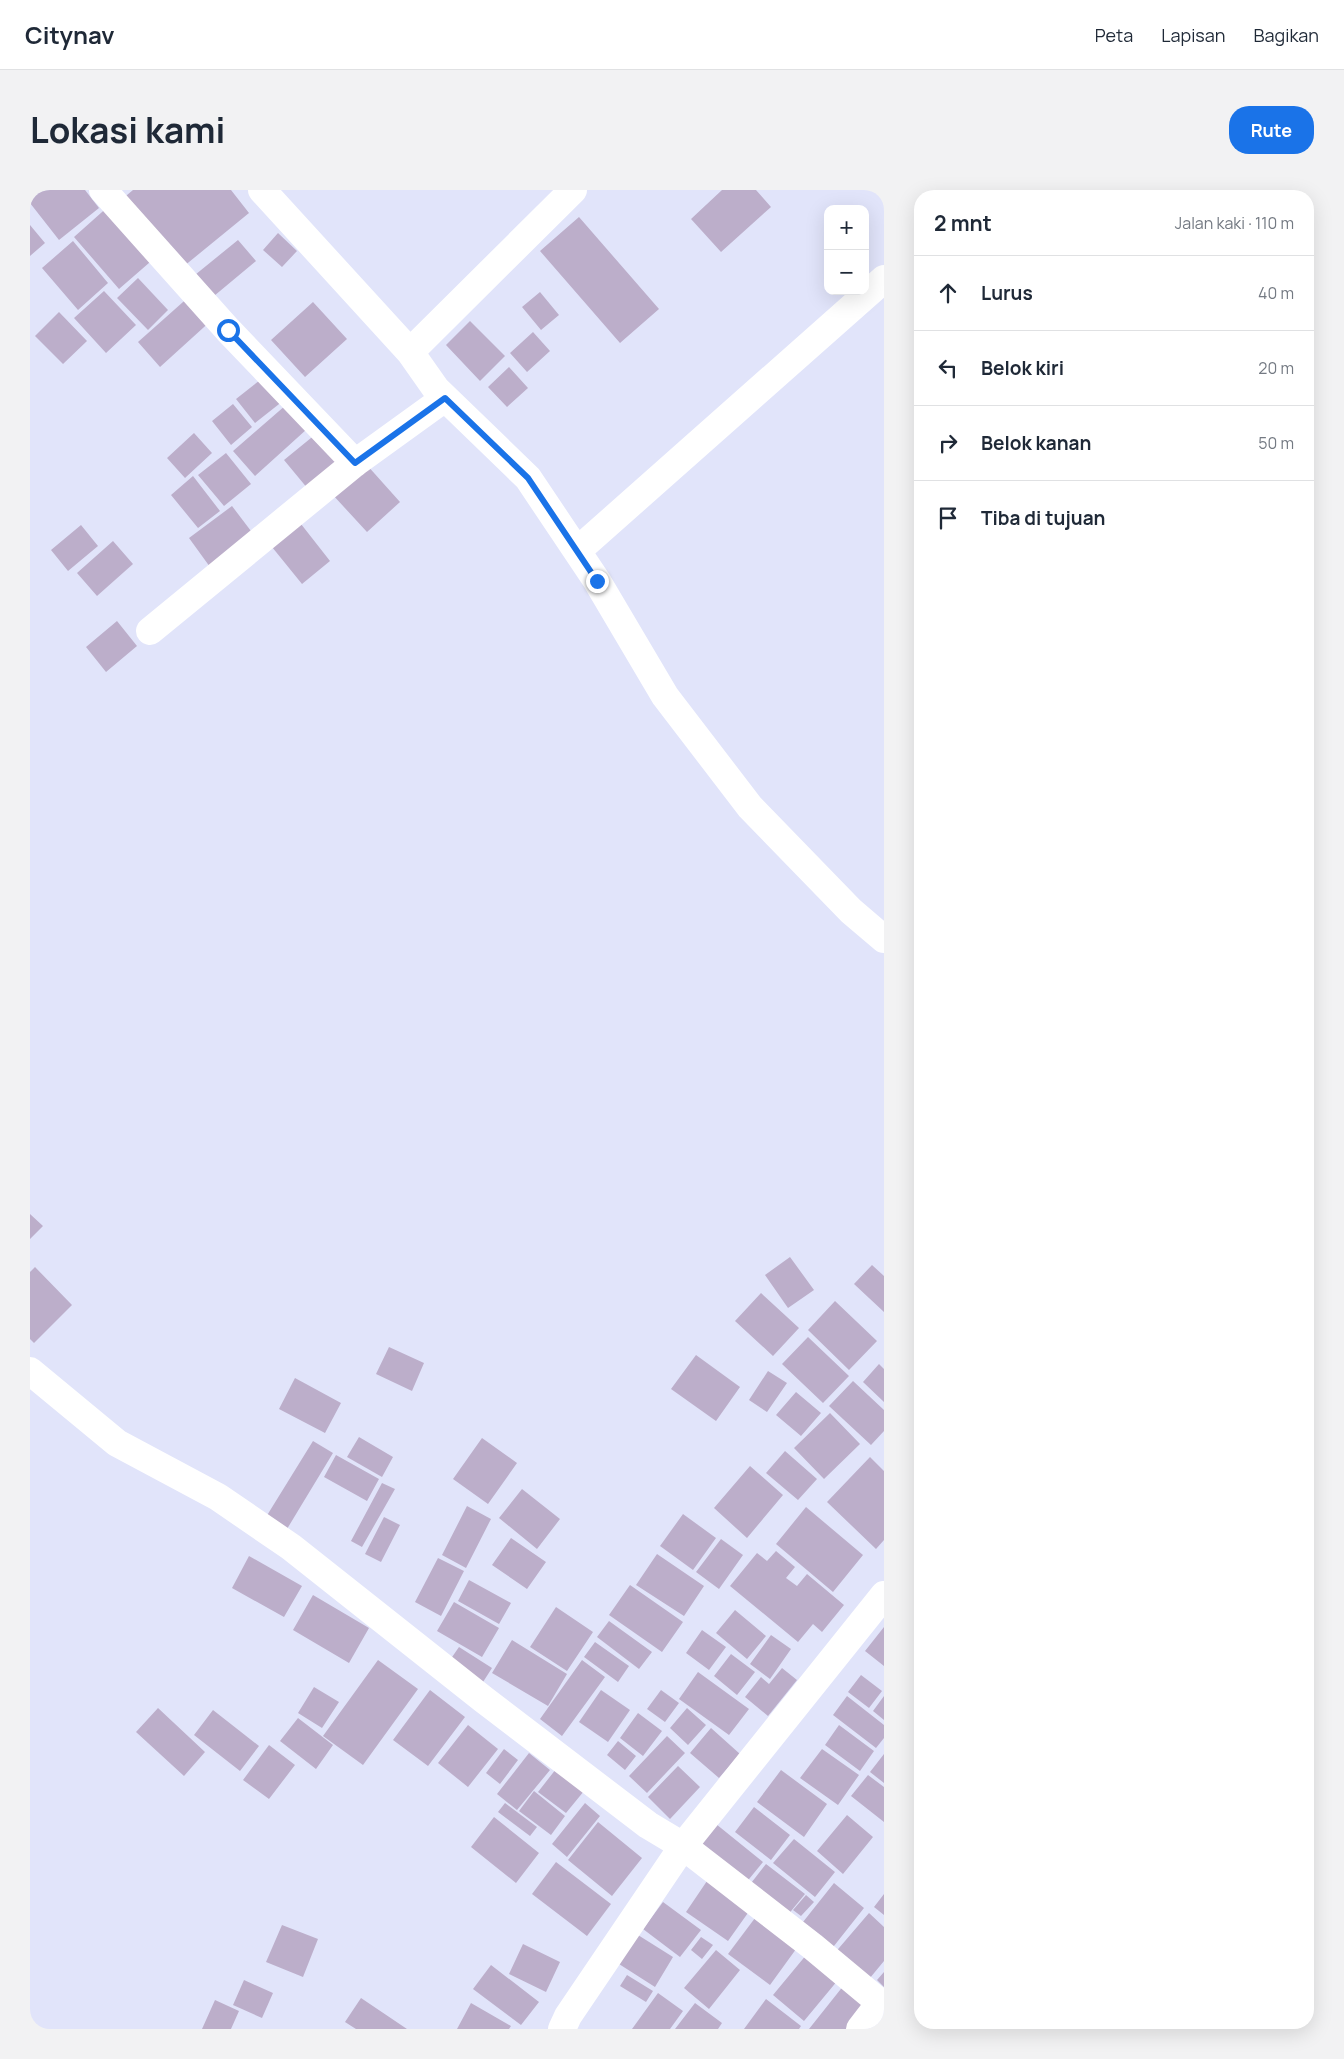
<!DOCTYPE html>
<html lang="id">
<head>
<meta charset="utf-8">
<style>
  :root { --surface:#fff; --page:#f2f2f3; --text:#1f2937; --muted:#747a83; --line:#e0e1e3; --accent:#1a73e8 }
  body { margin:0; font-family:Manrope,sans-serif; background:var(--page); color:var(--text) }
  .controls { position:absolute; right:15px; top:15px; display:grid; overflow:hidden; border-radius:10px; box-shadow:0 5px 20px #0002 }
  .controls button { width:45px; height:45px; display:grid; place-items:center; padding:0; border:0; border-bottom:1px solid var(--line); background:var(--surface); color:var(--text); font:25px sans-serif }
  .stop { position:absolute; width:15px; height:15px; margin:-11px; border:4px solid #1a73e8; border-radius:50%; background:#fff }
  .stop.end { background:#1a73e8; border-color:#fff; box-shadow:0 1px 5px #0008 }
  .list { margin:0; padding:0; list-style:none }
  h2 { display:flex; justify-content:space-between; align-items:center; height:65px; margin:0; padding:0 20px; font-size:21px }
  h2 small { font-size:16px; font-weight:400; color:var(--muted) }
  .list li { display:grid; grid-template-columns:32px 1fr auto; gap:15px; align-items:center; box-sizing:border-box; height:75px; padding:0 20px; border-top:1px solid var(--line) }
  .list b { display:block; font-size:19px; white-space:nowrap }
  .list em { font-size:16px; font-style:normal; color:var(--muted) }
  .icon { flex:none; width:28px; height:28px; fill:none; stroke:currentColor; stroke-width:2; stroke-linecap:round; stroke-linejoin:round }
  .map { position:relative; flex:none; width:854px; height:1839px; overflow:hidden; border-radius:20px }
  header { display:flex; align-items:center; gap:30px; box-sizing:border-box; height:70px; padding:0 25px; background:var(--surface); border-bottom:1px solid var(--line) }
  header strong { font-size:24px }
  nav { display:flex; gap:28px; margin-inline-start:auto; font-size:18px }
  .intro { display:flex; align-items:center; justify-content:space-between; box-sizing:border-box; height:120px; padding:0 30px }
  h1 { margin:0; font-size:35px }
  .button { padding:12px 22px; border-radius:20px; background:var(--accent); color:#fff; font-size:18px; font-weight:700 }
  main { display:flex; gap:30px; padding:0 30px }
  aside { flex:1; background:var(--surface); border-radius:20px; box-shadow:0 5px 20px #0002 }
  .map>svg:first-child { display:block }
  .building { fill:#bcaeca }
  .lines { fill:none; stroke-linecap:round; stroke-linejoin:round }
  .minor { stroke:#fff; stroke-width:28 }
  .route { stroke:#1a73e8; stroke-width:6 }
</style>
</head>
<body>
<header>
<strong>Citynav</strong>
<nav><a>Peta</a><a>Lapisan</a><a>Bagikan</a></nav>
</header>
<div class="intro"><h1>Lokasi kami</h1><a class="button">Rute</a></div>
<main>
<div class="map">
<svg width="854" height="1839" viewBox="0 0 854 1839">
  <rect width="100%" height="100%" fill="#e1e4fa"/>
  <path class="building" d="M 0,0 L 55,0 L 69,18 L 29,50 L 0,13 Z
    M 103,0 L 201,0 L 219,23 L 148,81 L 91,10 Z
    M 692,0 L 726,0 L 741,17 L 691,62 L 661,29 Z
    M 81,14 L 127,66 L 89,99 L 44,47 Z
    M 549,27 L 629,119 L 590,153 L 510,61 Z
    M 0,35 L 15,53 L 0,66 Z
    M 248,43 L 267,61 L 252,77 L 233,60 Z
    M 208,50 L 226,71 L 178,111 L 160,89 Z
    M 43,51 L 78,93 L 48,120 L 12,78 Z
    M 108,88 L 138,120 L 118,140 L 87,108 Z
    M 74,101 L 106,135 L 76,163 L 44,128 Z
    M 510,102 L 529,125 L 511,140 L 492,117 Z
    M 162,104 L 184,128 L 130,177 L 108,152 Z
    M 283,112 L 317,149 L 275,187 L 241,150 Z
    M 29,122 L 57,151 L 33,174 L 5,146 Z
    M 440,131 L 475,166 L 450,191 L 416,155 Z
    M 503,142 L 520,161 L 497,182 L 480,163 Z
    M 479,177 L 498,198 L 477,217 L 458,197 Z
    M 239,183 L 258,207 L 225,233 L 206,209 Z
    M 203,214 L 222,237 L 201,255 L 182,231 Z
    M 256,215 L 277,239 L 225,286 L 203,261 Z
    M 292,239 L 316,267 L 278,299 L 254,270 Z
    M 164,243 L 182,263 L 155,288 L 137,268 Z
    M 196,263 L 221,294 L 194,316 L 168,285 Z
    M 336,274 L 370,312 L 337,342 L 302,304 Z
    M 163,286 L 190,321 L 168,338 L 141,305 Z
    M 202,316 L 224,345 L 180,377 L 159,348 Z
    M 271,334 L 300,371 L 272,394 L 242,357 Z
    M 51,335 L 68,356 L 38,381 L 21,360 Z
    M 83,351 L 103,374 L 67,406 L 47,383 Z
    M 87,431 L 107,456 L 76,482 L 56,457 Z
    M 0,1024 L 13,1036 L 0,1049 Z
    M 760,1067 L 784,1100 L 758,1118 L 735,1085 Z
    M 842,1075 L 854,1086 L 854,1122 L 824,1094 Z
    M 5,1077 L 42,1115 L 4,1153 L 0,1149 L 0,1082 Z
    M 731,1103 L 769,1138 L 743,1166 L 705,1131 Z
    M 805,1111 L 847,1151 L 819,1180 L 778,1140 Z
    M 778,1147 L 819,1186 L 793,1213 L 752,1174 Z
    M 359,1157 L 394,1173 L 382,1201 L 346,1184 Z
    M 666,1165 L 710,1197 L 686,1231 L 641,1199 Z
    M 849,1174 L 854,1179 L 854,1212 L 833,1192 Z
    M 738,1181 L 757,1193 L 737,1222 L 719,1210 Z
    M 265,1188 L 311,1213 L 295,1243 L 249,1219 Z
    M 823,1191 L 854,1220 L 854,1241 L 841,1255 L 799,1216 Z
    M 766,1202 L 791,1223 L 771,1246 L 746,1225 Z
    M 800,1223 L 830,1254 L 794,1289 L 764,1258 Z
    M 329,1247 L 363,1267 L 352,1287 L 317,1267 Z
    M 452,1248 L 487,1273 L 458,1314 L 423,1289 Z
    M 283,1251 L 303,1263 L 257,1339 L 236,1327 Z
    M 755,1261 L 787,1289 L 768,1310 L 736,1283 Z
    M 306,1265 L 349,1289 L 337,1311 L 294,1287 Z
    M 840,1267 L 854,1281 L 854,1350 L 846,1359 L 797,1312 Z
    M 720,1276 L 753,1305 L 717,1348 L 684,1318 Z
    M 352,1293 L 365,1299 L 332,1357 L 321,1351 Z
    M 492,1299 L 530,1329 L 507,1359 L 469,1328 Z
    M 437,1316 L 461,1329 L 436,1378 L 412,1365 Z
    M 776,1317 L 833,1365 L 803,1402 L 746,1354 Z
    M 653,1324 L 686,1348 L 663,1380 L 630,1356 Z
    M 354,1327 L 370,1335 L 351,1372 L 335,1364 Z
    M 481,1348 L 516,1372 L 497,1399 L 462,1375 Z
    M 691,1349 L 713,1365 L 689,1399 L 666,1382 Z
    M 746,1361 L 765,1377 L 756,1388 L 767,1396 L 777,1384 L 814,1415 L 792,1442 L 783,1434 L 768,1452 L 700,1396 L 727,1363 L 737,1371 Z
    M 627,1364 L 674,1396 L 654,1426 L 606,1395 Z
    M 219,1366 L 272,1396 L 254,1427 L 202,1398 Z
    M 408,1368 L 434,1381 L 411,1426 L 385,1412 Z
    M 439,1390 L 481,1413 L 469,1434 L 428,1411 Z
    M 600,1395 L 653,1432 L 632,1462 L 579,1425 Z
    M 283,1405 L 339,1438 L 319,1473 L 263,1440 Z
    M 424,1412 L 469,1438 L 452,1467 L 407,1441 Z
    M 526,1417 L 563,1442 L 537,1481 L 500,1457 Z
    M 705,1420 L 736,1446 L 717,1469 L 686,1443 Z
    M 579,1431 L 622,1462 L 609,1479 L 567,1447 Z
    M 854,1437 L 854,1476 L 835,1461 Z
    M 672,1440 L 696,1457 L 679,1480 L 656,1463 Z
    M 741,1445 L 761,1459 L 740,1489 L 720,1474 Z
    M 482,1450 L 537,1484 L 518,1516 L 462,1483 Z
    M 565,1452 L 599,1476 L 588,1492 L 554,1467 Z
    M 429,1457 L 462,1478 L 453,1492 L 420,1470 Z
    M 701,1464 L 725,1482 L 707,1505 L 684,1486 Z
    M 348,1470 L 388,1499 L 333,1575 L 293,1546 Z
    M 552,1470 L 575,1487 L 532,1546 L 510,1529 Z
    M 752,1478 L 767,1490 L 738,1526 L 715,1507 L 731,1487 L 739,1494 Z
    M 668,1482 L 719,1519 L 699,1545 L 649,1509 Z
    M 831,1485 L 852,1501 L 839,1518 L 818,1502 Z
    M 284,1497 L 309,1512 L 292,1538 L 268,1523 Z
    M 400,1500 L 435,1527 L 398,1576 L 363,1550 Z
    M 571,1500 L 600,1520 L 578,1552 L 549,1532 Z
    M 631,1500 L 649,1513 L 635,1532 L 617,1519 Z
    M 817,1506 L 854,1535 L 854,1548 L 846,1558 L 803,1525 Z
    M 854,1506 L 854,1530 L 843,1521 Z
    M 128,1518 L 175,1562 L 154,1586 L 106,1542 Z
    M 657,1518 L 676,1535 L 658,1555 L 640,1538 Z
    M 183,1520 L 229,1556 L 210,1581 L 164,1545 Z
    M 608,1523 L 632,1541 L 613,1566 L 590,1548 Z
    M 268,1528 L 303,1555 L 286,1579 L 250,1551 Z
    M 438,1535 L 468,1559 L 438,1597 L 408,1573 Z
    M 809,1535 L 844,1561 L 830,1581 L 795,1555 Z
    M 681,1538 L 710,1564 L 689,1588 L 660,1563 Z
    M 637,1546 L 655,1563 L 617,1603 L 599,1586 Z
    M 588,1551 L 606,1566 L 595,1580 L 577,1565 Z
    M 239,1555 L 265,1575 L 239,1609 L 213,1590 Z
    M 474,1559 L 488,1570 L 470,1594 L 456,1583 Z
    M 792,1559 L 829,1585 L 808,1615 L 770,1588 Z
    M 499,1563 L 520,1580 L 487,1620 L 467,1604 Z
    M 854,1564 L 854,1593 L 840,1582 Z
    M 648,1576 L 670,1597 L 640,1629 L 618,1607 Z
    M 526,1579 L 554,1601 L 536,1623 L 508,1602 Z
    M 751,1580 L 797,1614 L 774,1647 L 727,1612 Z
    M 838,1585 L 854,1597 L 854,1632 L 821,1606 Z
    M 504,1601 L 535,1626 L 521,1645 L 489,1621 Z
    M 475,1613 L 507,1637 L 500,1646 L 468,1622 Z
    M 555,1613 L 570,1626 L 537,1667 L 522,1654 Z
    M 724,1617 L 760,1645 L 741,1670 L 705,1642 Z
    M 817,1625 L 843,1647 L 813,1684 L 787,1661 Z
    M 464,1627 L 509,1663 L 486,1693 L 441,1657 Z
    M 568,1632 L 612,1668 L 582,1706 L 538,1670 Z
    M 686,1634 L 733,1672 L 715,1694 L 668,1657 Z
    M 764,1649 L 805,1682 L 785,1707 L 743,1673 Z
    M 526,1672 L 581,1714 L 557,1746 L 502,1704 Z
    M 736,1674 L 775,1704 L 757,1726 L 718,1697 Z
    M 677,1691 L 720,1720 L 698,1751 L 656,1722 Z
    M 804,1693 L 834,1718 L 800,1761 L 769,1737 Z
    M 854,1704 L 854,1725 L 844,1717 Z
    M 776,1705 L 784,1712 L 771,1726 L 763,1720 Z
    M 633,1712 L 671,1740 L 650,1767 L 613,1739 Z
    M 839,1723 L 854,1737 L 854,1771 L 835,1794 L 803,1765 Z
    M 728,1724 L 769,1755 L 740,1795 L 698,1764 Z
    M 252,1735 L 288,1749 L 273,1787 L 236,1772 Z
    M 608,1745 L 643,1767 L 625,1797 L 589,1774 Z
    M 671,1747 L 683,1755 L 672,1769 L 661,1760 Z
    M 493,1754 L 530,1772 L 516,1802 L 479,1784 Z
    M 686,1760 L 710,1780 L 679,1819 L 654,1798 Z
    M 777,1764 L 808,1790 L 774,1831 L 743,1805 Z
    M 461,1775 L 509,1812 L 491,1835 L 443,1799 Z
    M 854,1782 L 854,1797 L 847,1790 Z
    M 597,1785 L 623,1801 L 616,1812 L 590,1796 Z
    M 214,1790 L 243,1803 L 232,1828 L 203,1815 Z
    M 814,1795 L 841,1816 L 824,1839 L 779,1839 Z
    M 628,1803 L 653,1821 L 640,1839 L 602,1839 Z
    M 331,1808 L 377,1839 L 326,1839 L 315,1832 Z
    M 736,1809 L 771,1836 L 769,1839 L 714,1839 Z
    M 185,1810 L 209,1821 L 201,1839 L 172,1839 Z
    M 441,1813 L 481,1836 L 479,1839 L 427,1839 Z
    M 665,1813 L 692,1833 L 688,1839 L 645,1839 Z"/>
  <g class="lines">
    <path class="minor" d="M 73,0 L 198,140 L 325,273
      M 232,0 L 380,162 L 406,199 L 498,288 L 567,391 L 635,506 L 720,617 L 821,721 L 854,749
      M 380,162 L 543,0
      M 547,361 L 854,89
      M 120,441 L 325,273 L 415,208
      M 0,1181 L 87,1253 L 188,1307 L 261,1357 L 453,1509 L 618,1635 L 653,1656 L 782,1756 L 854,1816
      M 532,1839 L 538,1826 L 653,1656 L 854,1405
      M 830,1839 L 850,1813"/>
  </g>
  <g class="lines">
    <path class="route" d="M 198,140 L 325,273 L 415,208 L 498,288 L 567,391"/>
  </g>
</svg>
<div class="controls">
<button>+</button>
<button>−</button>
</div>
<div class="stop" style="left:198px;top:140px"></div>
<div class="stop end" style="left:567px;top:391px"></div>
</div>
<aside>
<h2>2 mnt<small>Jalan kaki · 110 m</small></h2>
<ul class="list">
<li><svg class="icon" aria-label="ahead" viewBox="0 0 24 24"><path d="M12 20V5M6 11l6-6 6 6"/></svg><div><b>Lurus</b></div><em>40 m</em></li>
<li><svg class="icon" aria-label="left" viewBox="0 0 24 24"><path d="M17 20v-9H6M10 6l-5 5 5 5"/></svg><div><b>Belok kiri</b></div><em>20 m</em></li>
<li><svg class="icon" aria-label="right" viewBox="0 0 24 24"><path d="M7 20v-9h11M14 6l5 5-5 5"/></svg><div><b>Belok kanan</b></div><em>50 m</em></li>
<li><svg class="icon" aria-label="arrive" viewBox="0 0 24 24"><path d="M6 21V4h12l-3 4 3 4H6"/></svg><div><b>Tiba di tujuan</b></div></li>
</ul>
</aside>
</main>
</body>
</html>
